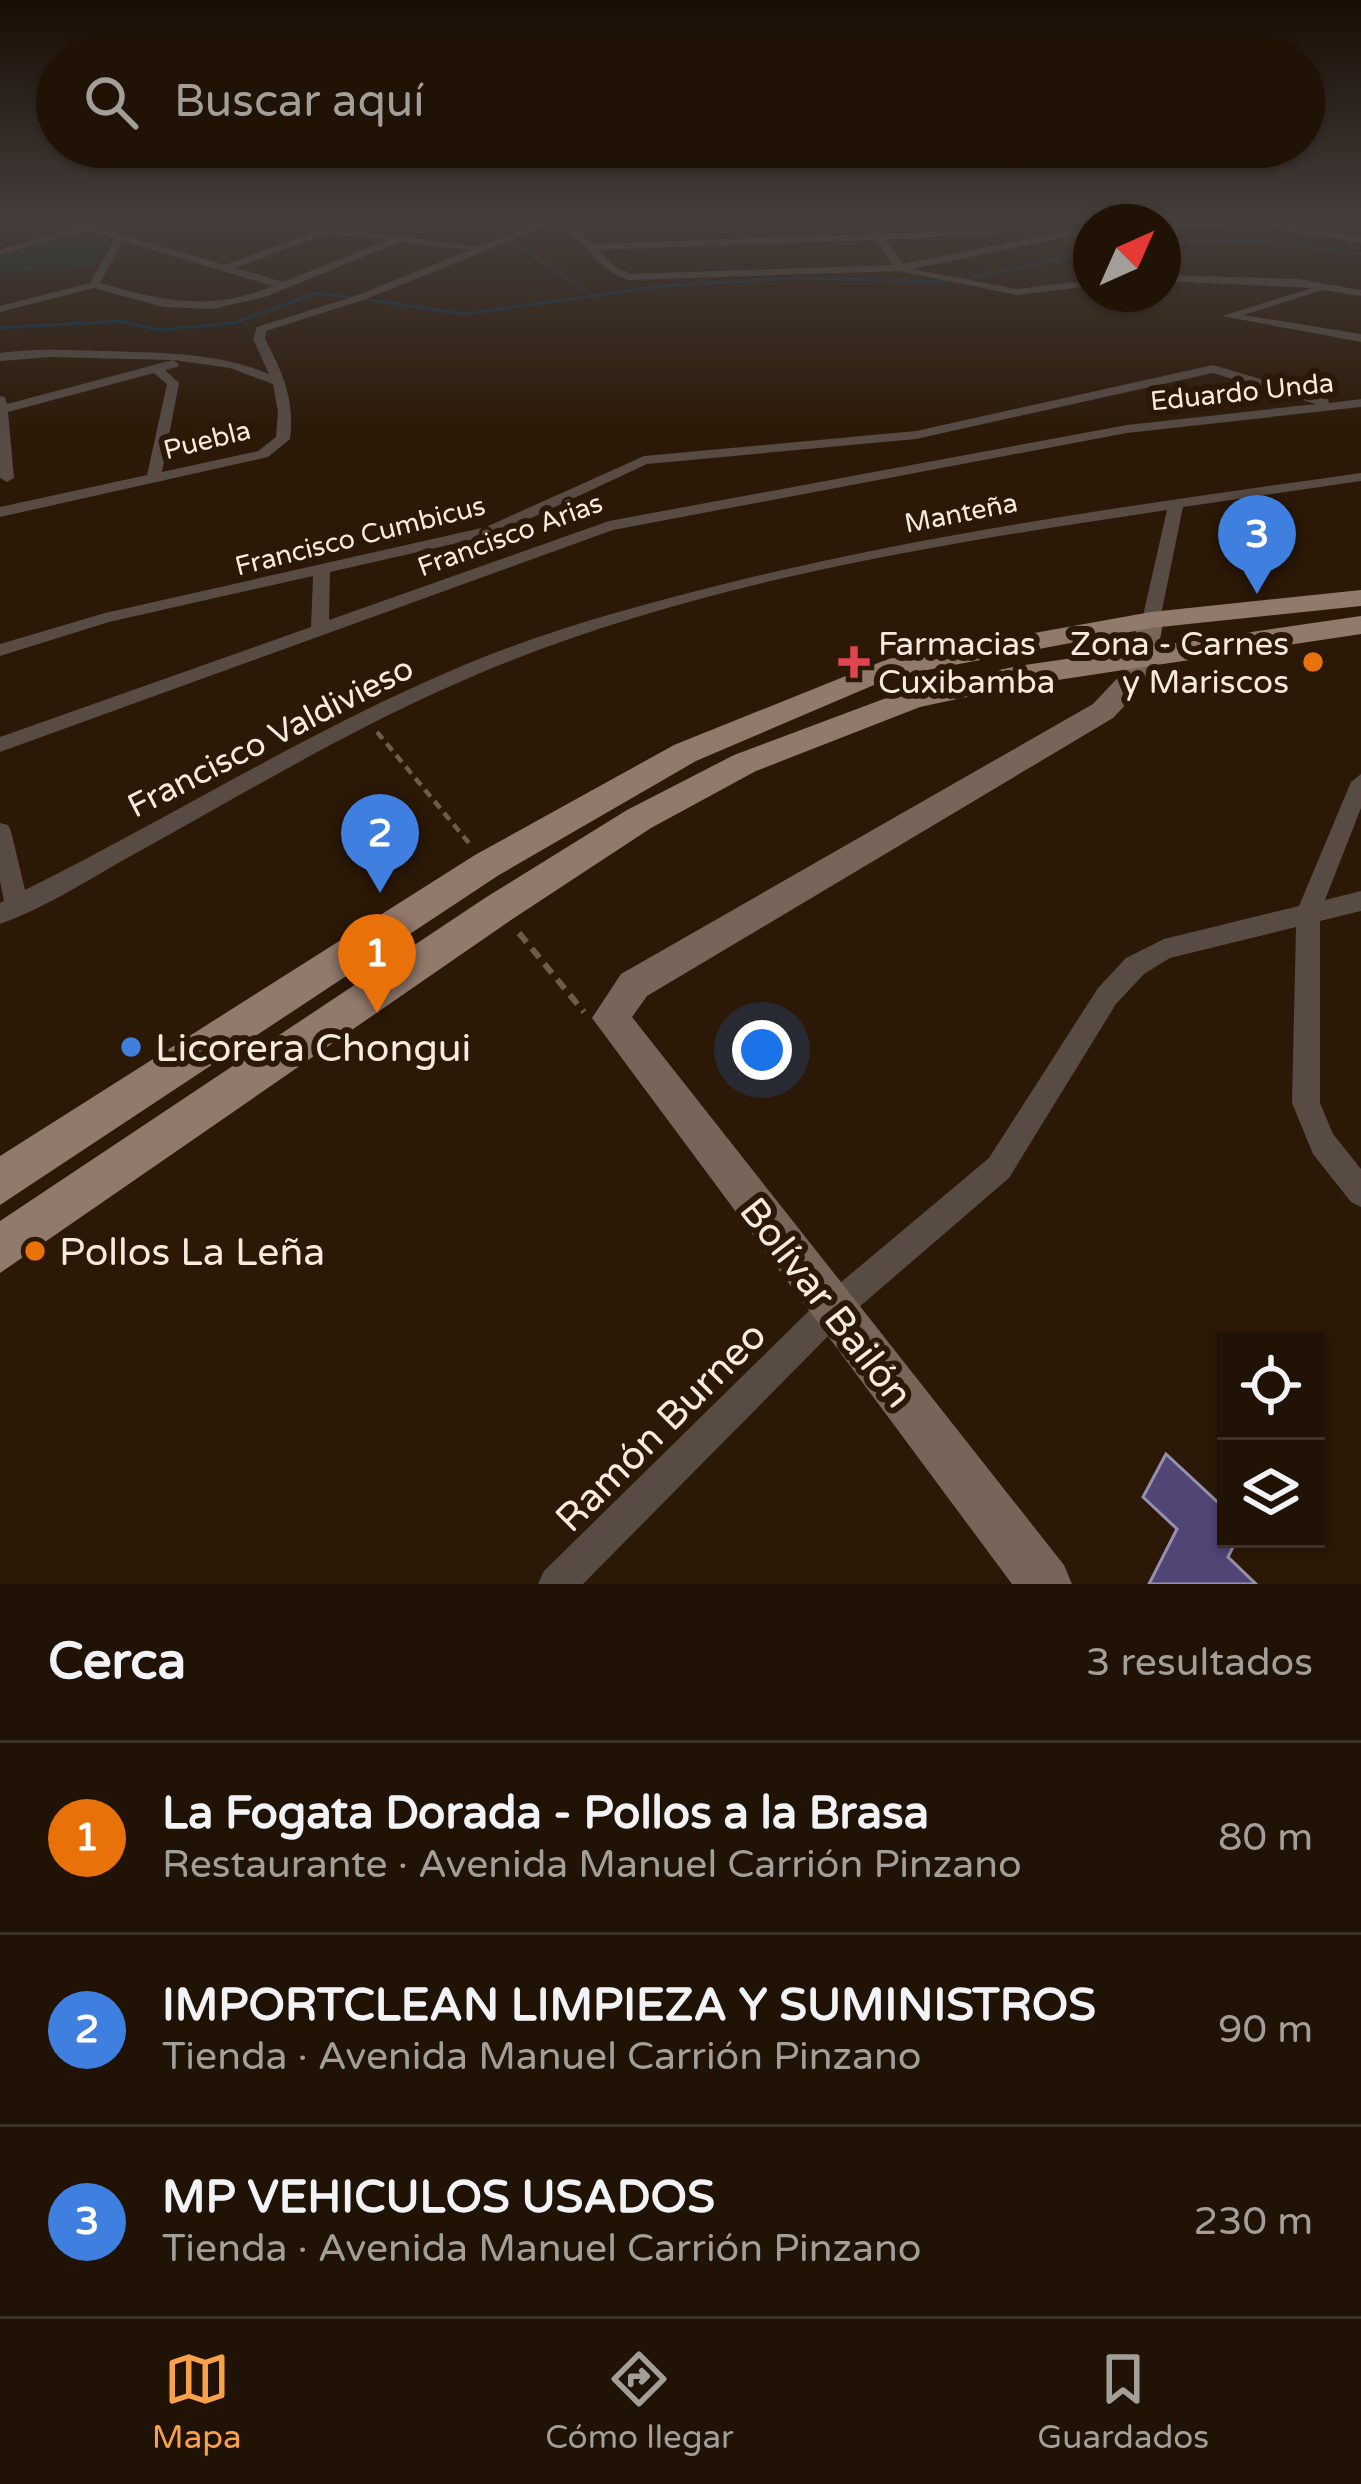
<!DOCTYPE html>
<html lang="es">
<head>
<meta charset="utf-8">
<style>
  :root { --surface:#201204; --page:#2d2013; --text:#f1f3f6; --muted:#a29e9a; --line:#3d3226; --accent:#f8a14a }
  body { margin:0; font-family:"Varela Round",sans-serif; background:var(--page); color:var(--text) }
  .controls { position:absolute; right:36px; bottom:36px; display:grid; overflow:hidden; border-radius:0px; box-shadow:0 3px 9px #0004 }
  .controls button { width:108px; height:108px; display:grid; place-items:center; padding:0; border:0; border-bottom:3px solid var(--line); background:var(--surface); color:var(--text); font:60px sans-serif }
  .compass { position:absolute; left:1073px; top:204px; width:108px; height:108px; border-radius:50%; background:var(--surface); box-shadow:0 3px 9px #0004; rotate:45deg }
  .you { position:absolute; left:762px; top:1050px; width:42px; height:42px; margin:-30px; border:9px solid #fff; border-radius:50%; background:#1a73e8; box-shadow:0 0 0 18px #1a73e833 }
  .badge { display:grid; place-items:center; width:78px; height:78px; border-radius:50%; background:var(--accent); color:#fff; font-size:39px; font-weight:700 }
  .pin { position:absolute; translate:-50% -99px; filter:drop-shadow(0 3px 6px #0008) }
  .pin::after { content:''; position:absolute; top:63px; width:42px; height:36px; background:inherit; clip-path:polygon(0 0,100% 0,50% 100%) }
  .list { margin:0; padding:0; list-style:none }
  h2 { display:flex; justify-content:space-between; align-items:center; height:156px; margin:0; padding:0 48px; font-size:51px }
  h2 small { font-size:39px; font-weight:400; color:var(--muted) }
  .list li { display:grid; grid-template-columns:78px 1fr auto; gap:36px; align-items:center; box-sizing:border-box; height:192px; padding:0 48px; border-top:3px solid var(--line) }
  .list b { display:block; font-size:45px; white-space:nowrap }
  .list p { margin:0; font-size:39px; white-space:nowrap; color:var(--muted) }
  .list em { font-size:39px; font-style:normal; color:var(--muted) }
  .icon { flex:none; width:66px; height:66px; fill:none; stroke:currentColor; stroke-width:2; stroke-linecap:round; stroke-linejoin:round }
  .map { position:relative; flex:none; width:1361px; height:1584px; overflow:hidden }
  .search { position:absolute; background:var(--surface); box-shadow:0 3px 9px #0004; left:36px; right:36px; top:36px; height:132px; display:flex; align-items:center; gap:30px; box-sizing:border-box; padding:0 42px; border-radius:66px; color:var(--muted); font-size:45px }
  .sheet { height:732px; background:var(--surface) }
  nav { display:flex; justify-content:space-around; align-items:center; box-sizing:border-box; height:168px; border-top:3px solid var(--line); background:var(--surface); font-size:33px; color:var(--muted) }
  nav a { display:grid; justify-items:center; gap:6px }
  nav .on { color:var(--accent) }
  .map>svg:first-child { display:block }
  .green { fill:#0f2f1e }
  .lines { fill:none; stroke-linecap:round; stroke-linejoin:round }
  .stream { stroke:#0a324a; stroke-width:3 }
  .building { fill:#504574; stroke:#9590ad; stroke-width:3 }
  .path-far1 { stroke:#6d5c4b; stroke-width:4.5; stroke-dasharray:9 6; stroke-linecap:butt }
  .path { stroke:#6d5c4b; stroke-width:6; stroke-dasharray:12 8; stroke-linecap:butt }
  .street { fill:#574b44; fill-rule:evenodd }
  .secondary { fill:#77655a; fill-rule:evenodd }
  .primary { fill:#91796b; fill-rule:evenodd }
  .health-dot { fill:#e0444e; stroke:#2b1806; stroke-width:4.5 }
  .food-dot { fill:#e8710a; stroke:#2b1806; stroke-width:4.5 }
  .shop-dot { fill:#3f7fe0; stroke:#2b1806; stroke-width:4.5 }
  .labels { text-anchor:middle; stroke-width:12; stroke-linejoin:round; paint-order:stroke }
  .far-street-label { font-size:27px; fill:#f8eade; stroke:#2b1806 }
  .poi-label { font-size:33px; fill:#f8eade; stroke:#2b1806; text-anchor:start }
  .street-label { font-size:33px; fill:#f8eade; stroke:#2b1806 }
  .near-poi-label { font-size:39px; fill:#f8eade; stroke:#2b1806; text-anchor:start }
  .near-street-label { font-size:39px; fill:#f8eade; stroke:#2b1806 }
</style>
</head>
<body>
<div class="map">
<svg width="1361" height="1584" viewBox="0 0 1361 1584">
  <rect width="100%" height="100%" fill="#2b1806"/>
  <path class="green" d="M 81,232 L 108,240 L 97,265 L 0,273 L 0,255 Z"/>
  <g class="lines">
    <path class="stream" d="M 175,219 L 164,232 L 245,237 L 282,219
      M 357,219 L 421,225 L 440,235 L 469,232 L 519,246 L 588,292
      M 1163,243 L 1263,241 L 1361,254
      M 959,280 L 1091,253
      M 370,300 L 464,314 L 662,286 L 797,278 L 947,282
      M 0,328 L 120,321 L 160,330 L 234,323 L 316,293 L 348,297"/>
  </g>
  <path class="building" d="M 1166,1454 L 1226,1510 L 1226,1539 L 1237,1539 L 1228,1557 L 1256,1584 L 1149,1584 L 1177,1529 L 1143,1497 Z"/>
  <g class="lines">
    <path class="path-far1" d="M 377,732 L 469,843"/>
    <path class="path" d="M 519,933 L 584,1012"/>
    <path class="street" d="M 0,219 L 9,219 L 0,223 Z
      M 57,219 L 69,219 L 225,265 L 327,227 L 479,247 L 548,219 L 561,219 L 594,244 L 871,234 L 861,219 L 869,219 L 881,234 L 1019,229 L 1024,232 L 885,240 L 903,264 L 1091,226 L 1091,232 L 912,269 L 1017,289 L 1091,280 L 1091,286 L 1017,295 L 899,271 L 629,280 C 597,271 584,237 554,223 L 366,299 L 266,331 L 265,339 C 283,373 295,400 290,439 L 268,457 L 0,517 L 0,507 L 147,475 L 167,384 L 154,373 L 8,412 L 14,478 L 7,482 L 0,478 L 0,396 L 5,397 L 7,404 L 173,360 L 50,357 L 0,361 L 0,353 C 34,348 68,350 103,351 C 160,353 216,352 269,374 L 253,339 L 257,327 L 358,295 L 470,250 L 400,242 L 265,297 L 212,309 L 163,307 L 94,288 L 0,312 L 0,306 L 90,283 L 115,238 L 88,230 L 0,255 L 0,249 L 78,227 ZM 328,233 L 387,240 L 283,282 L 236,268 ZM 875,240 L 893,265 L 630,274 L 614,266 L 599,250 ZM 123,241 L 273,286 C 210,312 163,301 100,283 ZM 173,360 L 230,368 L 273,384 L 278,412 L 276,437 L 258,451 L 162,472 L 179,383 L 165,370 L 177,367 L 179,364 Z
      M 1262,221 L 1361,237 L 1361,243 L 1262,227 L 1163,230 L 1163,224 Z
      M 1163,275 L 1298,279 L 1361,290 L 1361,296 L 1323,290 L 1243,315 L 1361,334 L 1361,342 L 1222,316 L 1312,288 L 1163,281 Z
      M 1213,365 L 1328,399 L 1329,403 L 1361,399 L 1361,407 L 1127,433 L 613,530 L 0,752 L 0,737 L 311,627 L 313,576 L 109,622 L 0,656 L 0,644 L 105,613 L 486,527 L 644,456 L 916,431 ZM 1213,373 L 1316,404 L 1127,425 L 609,521 L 329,620 L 330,572 L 497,534 L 647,464 L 916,439 Z
      M 1361,473 L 1361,481 L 1183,507 L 1160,620 L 1151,625 L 1142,620 L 1167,510 C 920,547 664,587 435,693 C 330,741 231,801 129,857 C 88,880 45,908 0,924 L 0,903 L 4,901 L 0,881 L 0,823 L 8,825 L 11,831 L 25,890 C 182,812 330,717 494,653 C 569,624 649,603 728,583 C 936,531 1149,503 1361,473 Z
      M 1361,774 L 1361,808 L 1325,900 L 1361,891 L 1361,911 L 1320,921 L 1320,1103 L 1333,1134 L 1361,1169 L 1361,1207 L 1351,1202 L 1313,1154 L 1292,1103 L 1296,927 L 1170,958 L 1144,974 L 1116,1004 L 1009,1178 L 843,1321 L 583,1584 L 538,1584 L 544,1571 L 821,1299 L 989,1158 L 1098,988 L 1126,958 L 1164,939 L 1299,906 L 1351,782 Z"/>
    <path class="secondary" d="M 1151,612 L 1163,620 C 1159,661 1142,689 1113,718 L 647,996 L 632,1017 L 1064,1565 L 1072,1584 L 1012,1584 L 592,1018 L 621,974 L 1093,704 L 1125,670 L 1139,620 Z"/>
    <path class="primary" d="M 1361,590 L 1361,606 L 1151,628 L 895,676 L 696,761 L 499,875 L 0,1205 L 0,1156 L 475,855 L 674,745 L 888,659 L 1151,612 Z
      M 1361,616 L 1361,634 L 1018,686 L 920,707 L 756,771 L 651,828 L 511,920 L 0,1273 L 0,1221 L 485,898 L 627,810 L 734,755 L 913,688 L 1018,666 Z"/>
  </g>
  <linearGradient id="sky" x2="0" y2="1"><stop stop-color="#180d03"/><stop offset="0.5" stop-color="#443d3b"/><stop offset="1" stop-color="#443d3b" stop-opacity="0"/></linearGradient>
  <rect width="1361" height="440" fill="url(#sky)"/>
  <path class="health-dot" d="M848 644h12v12h12v12h-12v12h-12v-12h-12v-12h12z"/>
  <g class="food-dot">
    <circle cx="1313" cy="662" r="12"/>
    <circle cx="35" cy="1251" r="12"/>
  </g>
  <circle class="shop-dot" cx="131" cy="1047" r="12"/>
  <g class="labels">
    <g class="far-street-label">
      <text transform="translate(1242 392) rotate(-6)" y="9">Eduardo Unda</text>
      <text transform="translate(207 440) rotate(-14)" y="9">Puebla</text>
      <text transform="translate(961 513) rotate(-11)" y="9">Manteña</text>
      <text transform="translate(510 535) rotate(-20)" y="9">Francisco Arias</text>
      <text transform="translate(360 536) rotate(-14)" y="9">Francisco Cumbicus</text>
    </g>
    <g class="poi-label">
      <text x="878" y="655">Farmacias<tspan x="878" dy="38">Cuxibamba</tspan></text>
      <text x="1289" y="655" text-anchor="end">Zona - Carnes<tspan x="1289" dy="38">y Mariscos</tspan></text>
    </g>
    <g class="street-label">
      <text transform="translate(270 736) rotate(-27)" y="12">Francisco Valdivieso</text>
    </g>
    <g class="near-poi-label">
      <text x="155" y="1061">Licorera Chongui</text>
      <text x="59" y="1265">Pollos La Leña</text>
    </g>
    <g class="near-street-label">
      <text transform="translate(827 1302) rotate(52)" y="14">Bolívar Bailón</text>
      <text transform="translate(660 1426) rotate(-45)" y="14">Ramón Burneo</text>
    </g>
  </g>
</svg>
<div class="controls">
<button><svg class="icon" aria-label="locate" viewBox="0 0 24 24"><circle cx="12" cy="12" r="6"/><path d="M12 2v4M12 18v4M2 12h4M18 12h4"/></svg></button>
<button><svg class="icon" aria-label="layers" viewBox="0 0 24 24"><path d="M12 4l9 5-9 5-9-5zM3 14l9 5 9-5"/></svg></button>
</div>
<svg class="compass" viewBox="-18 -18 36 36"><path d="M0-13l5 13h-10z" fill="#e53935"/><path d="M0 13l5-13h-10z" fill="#a29e9a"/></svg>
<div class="you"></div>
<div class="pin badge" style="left:377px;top:1013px;background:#e8710a">1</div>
<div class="pin badge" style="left:380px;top:893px;background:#3f7fe0">2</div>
<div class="pin badge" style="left:1257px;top:594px;background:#3f7fe0">3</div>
<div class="search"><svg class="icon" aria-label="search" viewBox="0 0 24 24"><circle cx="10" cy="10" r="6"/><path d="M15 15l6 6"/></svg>Buscar aquí</div>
</div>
<section class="sheet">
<h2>Cerca<small>3 resultados</small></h2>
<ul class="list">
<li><span class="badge" style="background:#e8710a">1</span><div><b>La Fogata Dorada - Pollos a la Brasa</b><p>Restaurante · Avenida Manuel Carrión Pinzano</p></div><em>80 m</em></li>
<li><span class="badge" style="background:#3f7fe0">2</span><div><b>IMPORTCLEAN LIMPIEZA Y SUMINISTROS</b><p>Tienda · Avenida Manuel Carrión Pinzano</p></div><em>90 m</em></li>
<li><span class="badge" style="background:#3f7fe0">3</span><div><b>MP VEHICULOS USADOS</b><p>Tienda · Avenida Manuel Carrión Pinzano</p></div><em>230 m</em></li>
</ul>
</section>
<nav>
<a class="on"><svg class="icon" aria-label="map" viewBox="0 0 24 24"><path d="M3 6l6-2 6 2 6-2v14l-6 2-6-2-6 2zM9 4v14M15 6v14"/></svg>Mapa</a>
<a><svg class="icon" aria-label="directions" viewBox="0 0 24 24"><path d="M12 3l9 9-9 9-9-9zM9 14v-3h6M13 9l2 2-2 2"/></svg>Cómo llegar</a>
<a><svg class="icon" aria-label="saved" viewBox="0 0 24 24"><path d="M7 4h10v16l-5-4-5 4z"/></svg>Guardados</a>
</nav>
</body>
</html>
